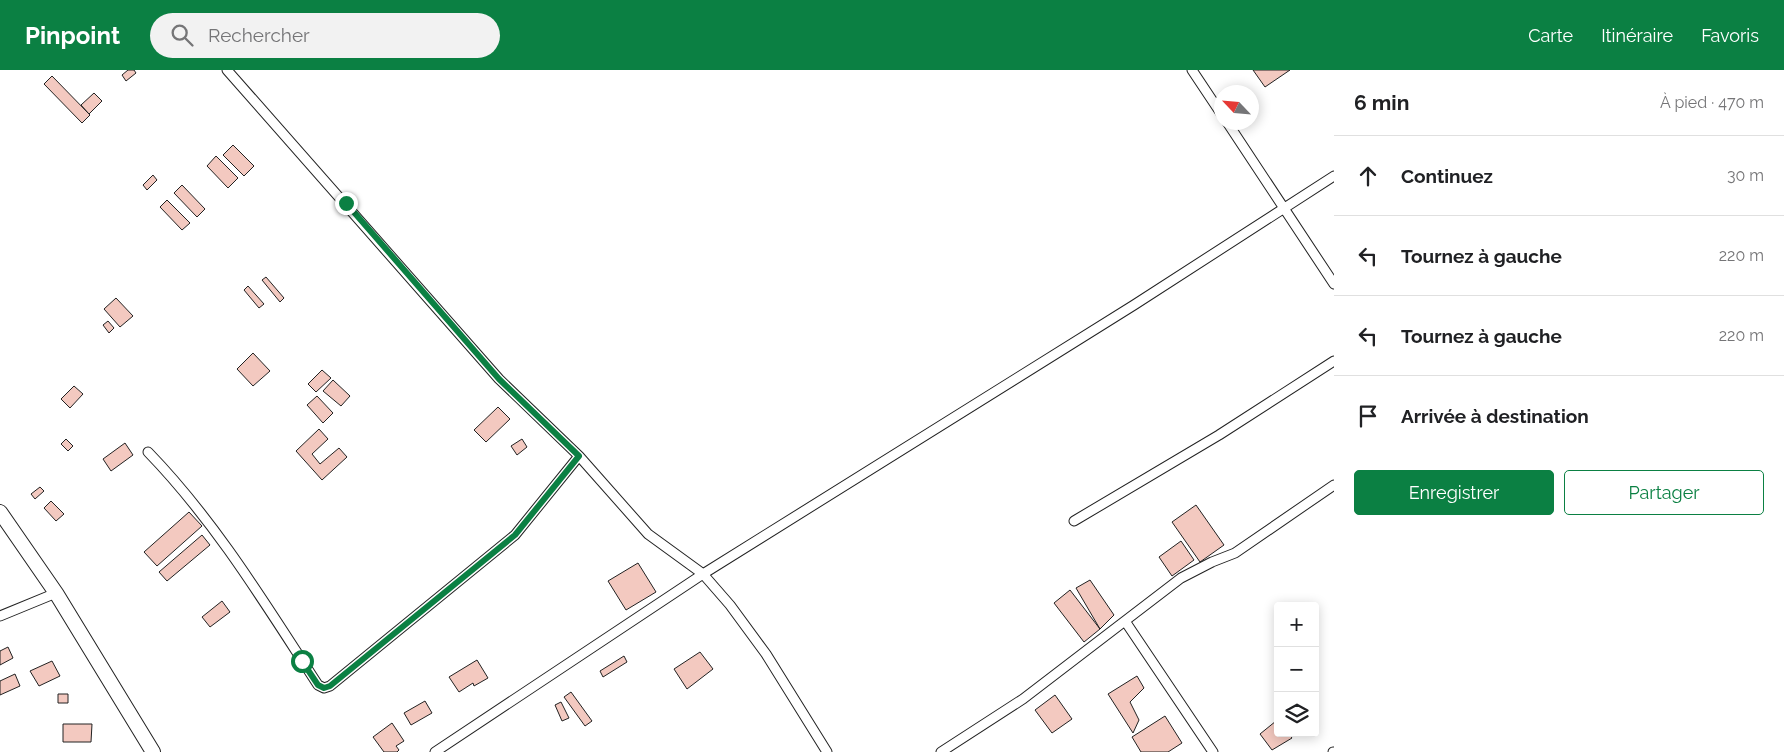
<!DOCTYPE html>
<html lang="fr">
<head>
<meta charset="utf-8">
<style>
  :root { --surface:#fff; --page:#f2f2f2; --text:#202124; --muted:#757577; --line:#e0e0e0; --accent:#0b8043 }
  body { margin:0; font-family:Raleway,sans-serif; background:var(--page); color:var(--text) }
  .controls { position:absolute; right:15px; bottom:15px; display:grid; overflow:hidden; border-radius:5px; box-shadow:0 2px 12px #0003 }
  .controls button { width:45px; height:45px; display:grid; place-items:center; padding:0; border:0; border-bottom:1px solid var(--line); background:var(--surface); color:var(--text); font:25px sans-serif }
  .compass { position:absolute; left:1214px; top:15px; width:45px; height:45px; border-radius:50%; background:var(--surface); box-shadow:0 2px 12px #0003; rotate:296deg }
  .stop { position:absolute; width:15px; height:15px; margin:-11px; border:4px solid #0b8043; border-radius:50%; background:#fff }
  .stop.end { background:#0b8043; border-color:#fff; box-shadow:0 1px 5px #0008 }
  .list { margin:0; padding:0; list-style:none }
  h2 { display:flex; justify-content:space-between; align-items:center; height:65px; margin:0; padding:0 20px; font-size:21px }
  h2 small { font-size:16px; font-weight:400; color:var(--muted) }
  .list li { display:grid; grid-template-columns:32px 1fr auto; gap:15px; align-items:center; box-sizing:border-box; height:80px; padding:0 20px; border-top:1px solid var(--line) }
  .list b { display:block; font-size:19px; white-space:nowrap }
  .list em { font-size:16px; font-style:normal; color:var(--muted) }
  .actions { display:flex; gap:10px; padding:15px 20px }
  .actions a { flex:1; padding:11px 0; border:1px solid var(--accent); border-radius:5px; text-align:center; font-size:18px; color:var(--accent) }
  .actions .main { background:var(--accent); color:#fff }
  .icon { flex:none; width:28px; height:28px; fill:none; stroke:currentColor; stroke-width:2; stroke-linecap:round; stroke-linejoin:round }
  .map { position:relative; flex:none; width:1334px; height:682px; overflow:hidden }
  header { display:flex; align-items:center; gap:30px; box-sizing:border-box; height:70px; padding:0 25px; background:var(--accent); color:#fff }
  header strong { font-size:24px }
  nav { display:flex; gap:28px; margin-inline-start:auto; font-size:18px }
  .search { width:350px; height:45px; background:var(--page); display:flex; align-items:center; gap:12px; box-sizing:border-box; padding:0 18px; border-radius:28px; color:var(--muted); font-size:19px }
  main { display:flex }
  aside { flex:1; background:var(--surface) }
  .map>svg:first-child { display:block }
  .building { fill:#f3c9c0; stroke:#222 }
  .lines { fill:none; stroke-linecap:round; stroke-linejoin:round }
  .street-casing { stroke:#222; stroke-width:11 }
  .secondary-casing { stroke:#222; stroke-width:16 }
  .street { stroke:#fff; stroke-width:9 }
  .secondary { stroke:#fff; stroke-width:14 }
  .route { stroke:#0b8043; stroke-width:6 }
</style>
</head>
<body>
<header>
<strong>Pinpoint</strong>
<div class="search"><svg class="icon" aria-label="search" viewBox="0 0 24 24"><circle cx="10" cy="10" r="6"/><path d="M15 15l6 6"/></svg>Rechercher</div>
<nav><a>Carte</a><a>Itinéraire</a><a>Favoris</a></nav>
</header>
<main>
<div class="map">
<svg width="1334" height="682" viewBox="0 0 1334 682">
  <rect width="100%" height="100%" fill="#fff"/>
  <path class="building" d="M 128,0 L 134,0 L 136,3 L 126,11 L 122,5 Z
    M 1253,0 L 1290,0 L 1265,17 Z
    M 52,6 L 90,45 L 82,53 L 44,14 Z
    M 94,23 L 102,31 L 89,44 L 81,35 Z
    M 233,75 L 254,96 L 244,106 L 223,85 Z
    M 216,86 L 238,108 L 228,118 L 207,96 Z
    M 153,105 L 157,110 L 147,120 L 143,115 Z
    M 182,115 L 205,139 L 197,147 L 174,123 Z
    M 167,130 L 190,153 L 182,160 L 160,137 Z
    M 266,207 L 284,228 L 280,232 L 262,210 Z
    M 248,216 L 264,234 L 259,238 L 244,220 Z
    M 116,228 L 133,246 L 120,257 L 104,239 Z
    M 108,251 L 114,258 L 109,263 L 103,255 Z
    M 253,283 L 270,301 L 253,316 L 237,299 Z
    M 322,300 L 331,308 L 316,322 L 308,314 Z
    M 333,310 L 350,326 L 341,336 L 323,321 Z
    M 74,316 L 83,324 L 70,338 L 61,329 Z
    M 317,326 L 333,343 L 323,353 L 307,335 Z
    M 498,337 L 510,349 L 486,372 L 474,360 Z
    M 319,359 L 328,369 L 312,384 L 320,394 L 339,378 L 347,387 L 322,410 L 296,381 Z
    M 66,369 L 73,376 L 68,381 L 61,374 Z
    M 522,369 L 527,377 L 517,385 L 511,376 Z
    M 125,373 L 133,385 L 111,401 L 103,389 Z
    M 40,417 L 44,421 L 35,429 L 31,424 Z
    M 51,431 L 64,444 L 56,451 L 44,438 Z
    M 1196,435 L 1224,475 L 1200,492 L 1172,452 Z
    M 189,442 L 202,456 L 157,496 L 144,482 Z
    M 202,465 L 210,475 L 167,511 L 159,502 Z
    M 1181,471 L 1194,490 L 1172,506 L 1159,487 Z
    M 638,493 L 656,522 L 626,540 L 608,511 Z
    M 1090,510 L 1114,545 L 1100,559 L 1076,518 Z
    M 1070,520 L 1100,559 L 1084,572 L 1054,533 Z
    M 222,531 L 230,542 L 210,557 L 202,547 Z
    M 8,577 L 13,588 L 0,595 L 0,581 Z
    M 700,582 L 713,599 L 687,619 L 674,599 Z
    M 624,586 L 627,592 L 603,607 L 600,601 Z
    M 477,590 L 488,608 L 474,616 L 473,613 L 459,622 L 449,607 Z
    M 52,591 L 60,606 L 39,616 L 30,601 Z
    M 15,604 L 20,616 L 0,625 L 0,611 Z
    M 1137,606 L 1144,618 L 1130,632 L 1139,650 L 1133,663 L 1108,624 Z
    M 571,622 L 592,651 L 585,656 L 564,627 Z
    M 58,624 L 68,624 L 68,633 L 58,633 Z
    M 1055,625 L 1072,649 L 1052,663 L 1035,640 Z
    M 425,631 L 432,643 L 411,655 L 404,643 Z
    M 561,632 L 569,648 L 562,651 L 555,635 Z
    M 1165,646 L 1182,673 L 1168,682 L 1141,682 L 1132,667 Z
    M 1276,651 L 1278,663 L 1288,663 L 1292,668 L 1272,680 L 1260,664 Z
    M 392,653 L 404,671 L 396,676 L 399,680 L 397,682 L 384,682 L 373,667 Z
    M 63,654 L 92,654 L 91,672 L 63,672 Z"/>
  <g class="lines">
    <defs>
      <path id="street" d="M 227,0 L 499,309 L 579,386 L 648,464 L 703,504 L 730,535 L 766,584 L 827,682
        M 1192,0 L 1222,45
        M 1227,52 L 1334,214
        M 148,382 C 215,451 266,535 318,615 L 324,618 L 330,616 L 515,465 L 579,386
        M 1074,451 L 1219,365 L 1334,291
        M 0,546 L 56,523
        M 1125,551 L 1213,682
        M 435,682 L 703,504 L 1134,235 L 1334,106
        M 941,682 L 1023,629 L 1181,508 L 1212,492 L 1235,483 L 1334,415
        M 1333,682 L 1334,682"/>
      <path id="secondary" d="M 0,442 L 56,523 L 153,682"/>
    </defs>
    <use href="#street" class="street-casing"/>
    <use href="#secondary" class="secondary-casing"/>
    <use href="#street" class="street"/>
    <use href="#secondary" class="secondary"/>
  </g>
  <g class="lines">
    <path class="route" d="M 302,591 L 318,615 L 324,618 L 330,616 L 515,465 L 579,386 L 499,309 L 346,133"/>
  </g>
</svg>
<div class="controls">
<button>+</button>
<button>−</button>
<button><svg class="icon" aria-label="layers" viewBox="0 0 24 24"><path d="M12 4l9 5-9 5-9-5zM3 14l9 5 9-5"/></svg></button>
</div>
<svg class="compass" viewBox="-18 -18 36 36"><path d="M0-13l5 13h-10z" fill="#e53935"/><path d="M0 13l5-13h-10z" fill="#757577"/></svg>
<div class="stop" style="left:302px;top:591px"></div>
<div class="stop end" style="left:346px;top:133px"></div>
</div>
<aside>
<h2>6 min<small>À pied · 470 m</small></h2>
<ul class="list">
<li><svg class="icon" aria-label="ahead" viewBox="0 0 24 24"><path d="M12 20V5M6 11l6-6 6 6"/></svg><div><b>Continuez</b></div><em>30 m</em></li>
<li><svg class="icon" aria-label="left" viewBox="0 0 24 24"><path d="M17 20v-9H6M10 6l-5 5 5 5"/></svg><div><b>Tournez à gauche</b></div><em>220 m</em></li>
<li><svg class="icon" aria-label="left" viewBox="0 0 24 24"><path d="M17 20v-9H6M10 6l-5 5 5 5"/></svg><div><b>Tournez à gauche</b></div><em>220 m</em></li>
<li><svg class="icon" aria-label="arrive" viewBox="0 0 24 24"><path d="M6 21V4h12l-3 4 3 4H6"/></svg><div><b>Arrivée à destination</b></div></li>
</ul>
<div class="actions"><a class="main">Enregistrer</a><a>Partager</a></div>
</aside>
</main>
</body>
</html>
